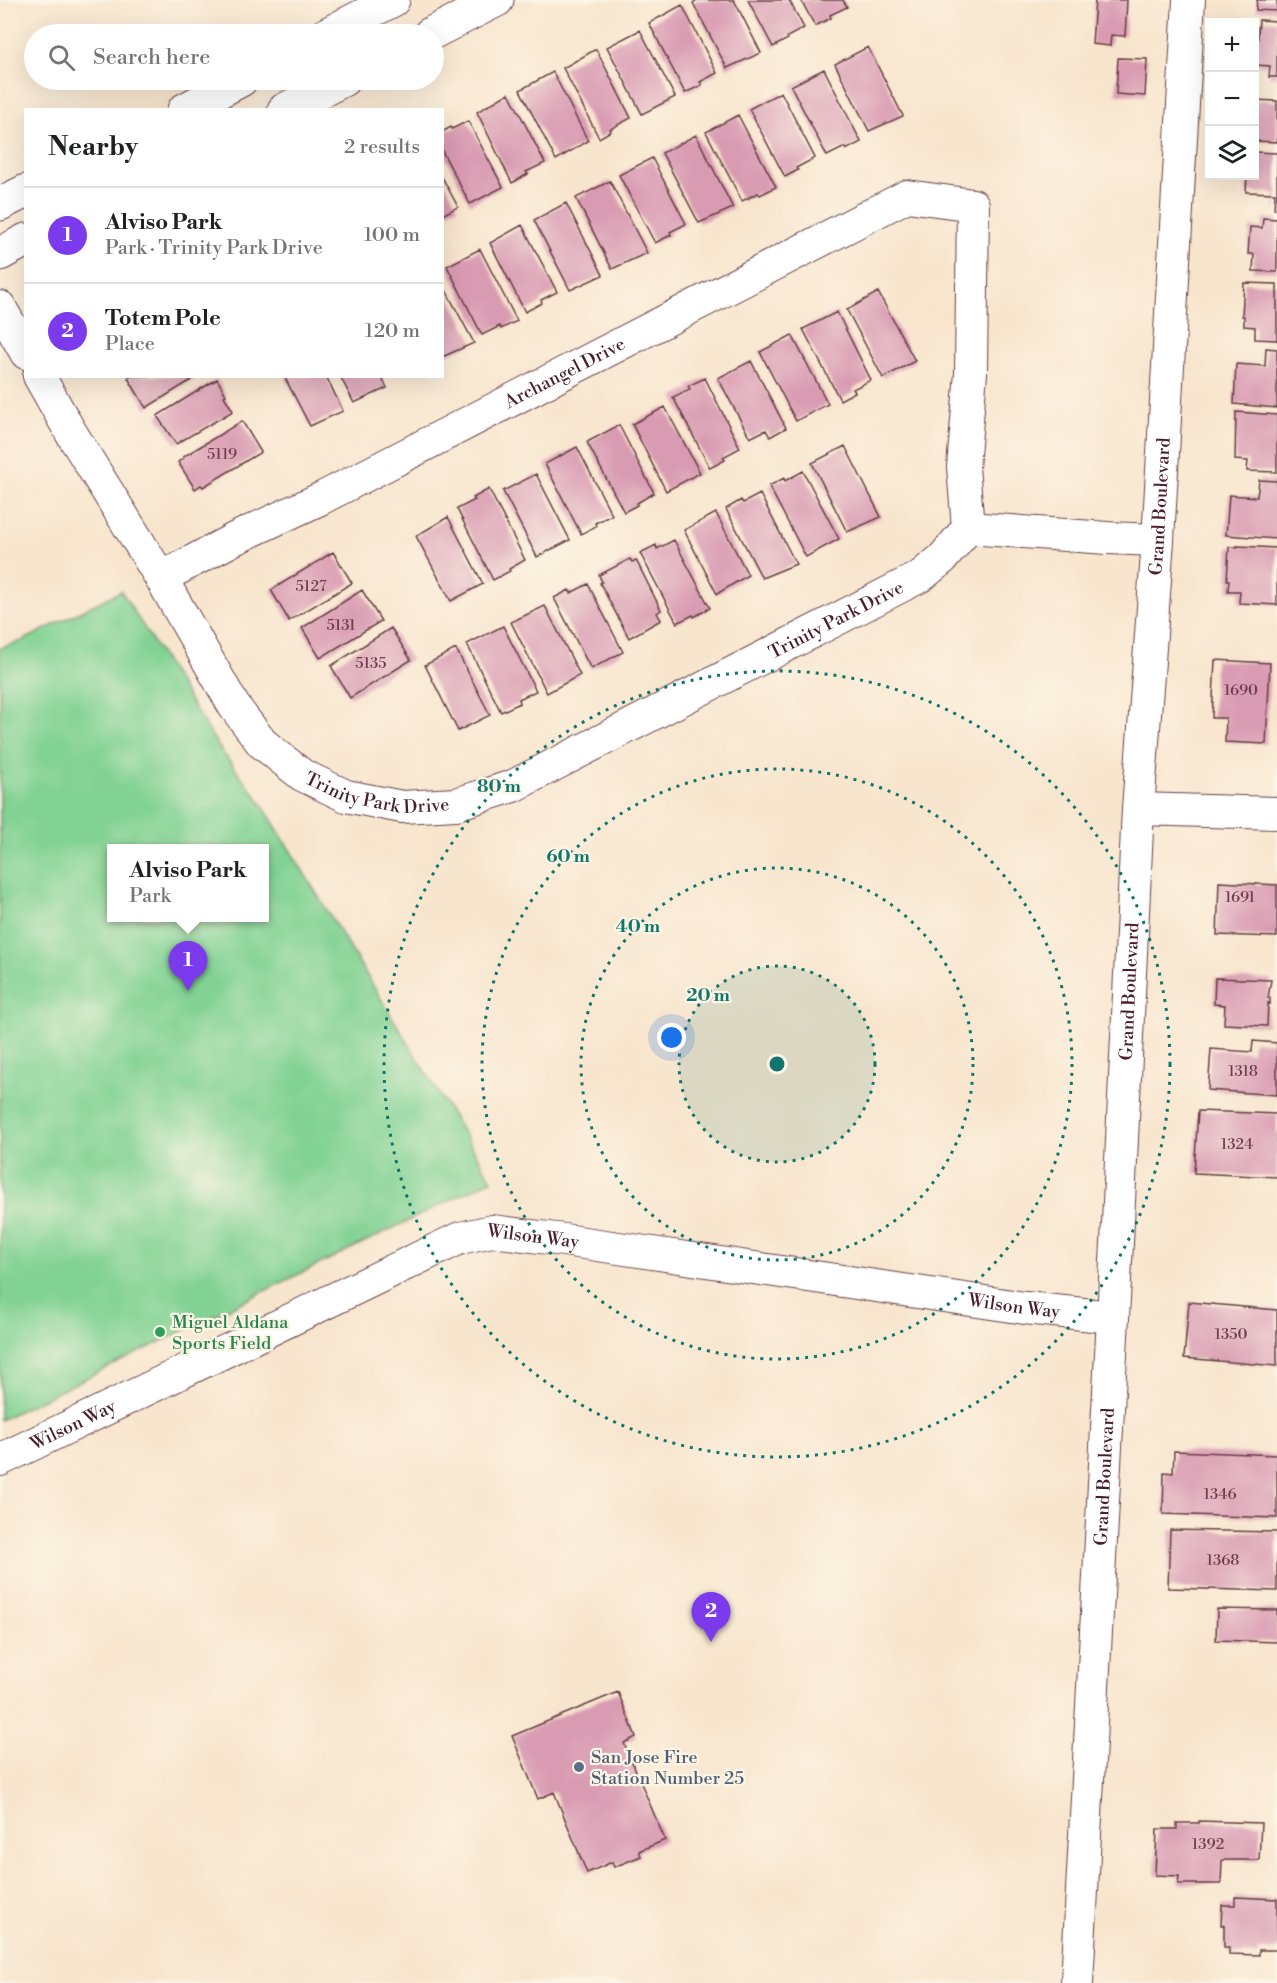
<!DOCTYPE html>
<html lang="en">
<head>
<meta charset="utf-8">
<style>
  :root { --surface:#fff; --page:#f6f6f6; --text:#202124; --muted:#757577; --line:#e0e0e0; --accent:#7c3aed }
  body { margin:0; font-family:"Libre Bodoni",serif; background:var(--page); color:var(--text) }
  .controls { position:absolute; right:18px; top:18px; display:grid; overflow:hidden; border-radius:0px; box-shadow:0 6px 24px #0002 }
  .controls button { width:54px; height:54px; display:grid; place-items:center; padding:0; border:0; border-bottom:2px solid var(--line); background:var(--surface); color:var(--text); font:30px sans-serif }
  .you { position:absolute; left:672px; top:1038px; width:21px; height:21px; margin:-15px; border:4px solid #fff; border-radius:50%; background:#1a73e8; box-shadow:0 0 0 9px #1a73e833 }
  .badge { display:grid; place-items:center; width:39px; height:39px; border-radius:50%; background:var(--accent); color:#fff; font-size:20px; font-weight:700 }
  .pin { position:absolute; translate:-50% -50px; filter:drop-shadow(0 2px 3px #0008) }
  .pin::after { content:''; position:absolute; top:32px; width:21px; height:18px; background:inherit; clip-path:polygon(0 0,100% 0,50% 100%) }
  .popup { position:absolute; left:107px; top:844px; width:162px; height:78px; box-sizing:border-box; display:grid; place-content:center; border-radius:0px; background:var(--surface); filter:drop-shadow(0 2px 4px #0005); font-size:20px; white-space:nowrap; color:var(--muted) }
  .popup b { font-size:22px; color:var(--text) }
  .popup::after { content:''; position:absolute; left:50%; top:100%; margin-left:-12px; border:12px solid transparent; border-top-color:var(--surface) }
  .list { margin:0; padding:0; list-style:none }
  h2 { display:flex; justify-content:space-between; align-items:center; height:78px; margin:0; padding:0 24px; font-size:26px }
  h2 small { font-size:20px; font-weight:400; color:var(--muted) }
  .list li { display:grid; grid-template-columns:39px 1fr auto; gap:18px; align-items:center; box-sizing:border-box; height:96px; padding:0 24px; border-top:2px solid var(--line) }
  .list b { display:block; font-size:22px; white-space:nowrap }
  .list p { margin:0; font-size:20px; white-space:nowrap; color:var(--muted) }
  .list em { font-size:20px; font-style:normal; color:var(--muted) }
  .icon { flex:none; width:33px; height:33px; fill:none; stroke:currentColor; stroke-width:2; stroke-linecap:round; stroke-linejoin:round }
  .map { position:relative; flex:none; width:1277px; height:1983px; overflow:hidden }
  .search { position:absolute; background:var(--surface); box-shadow:0 6px 24px #0002; left:24px; top:24px; width:420px; height:66px; display:flex; align-items:center; gap:15px; box-sizing:border-box; padding:0 21px; border-radius:33px; color:var(--muted); font-size:22px }
  .panel { position:absolute; background:var(--surface); box-shadow:0 6px 24px #0002; left:24px; top:108px; width:420px; height:270px; border-radius:0px }
  .map>svg:first-child { display:block }
  .green { fill:#81d293; stroke:#66785f; stroke-width:1.5; fill-rule:evenodd }
  .building { fill:#d99bb2 }
  .lines { fill:none; stroke-linecap:round; stroke-linejoin:round }
  .minor-casing { stroke:#643d43; stroke-width:34 }
  .major-casing { stroke:#643d43; stroke-width:35 }
  .minor { stroke:#fff; stroke-width:32 }
  .major { stroke:#fff; stroke-width:33 }
  .ring { fill:none; stroke:#0f766e; stroke-width:3; stroke-dasharray:3 6 }
  .leisure-dot { fill:#2e9e5b; stroke:#fcf5e5; stroke-width:2 }
  .service-dot { fill:#5c6f8a; stroke:#fcf5e5; stroke-width:2 }
  .labels { text-anchor:middle; stroke-width:4.5; stroke-linejoin:round; paint-order:stroke }
  .number-label { font-size:15px; fill:#6e3e4d }
  .street-label { font-size:18px; fill:#4a1f2b; stroke:#fcf5e5 }
  .leisure-label { font-size:18px; fill:#27864d; stroke:#fcf5e5; text-anchor:start }
  .service-label { font-size:18px; fill:#4e5e75; stroke:#fcf5e5; text-anchor:start }
  .centre { fill:#0f766e; stroke:#fcf5e5; stroke-width:3 }
  .ring-label { font-size:18px; text-anchor:middle; font-weight:bold; fill:#0f766e; stroke:#fcf5e5; stroke-width:4.5; stroke-linejoin:round; paint-order:stroke }
</style>
</head>
<body>
<div class="map">
<svg width="1277" height="1983" viewBox="0 0 1277 1983">
  <rect width="100%" height="100%" fill="#fcf5e5"/>
  <filter id="ink" filterUnits="userSpaceOnUse"><feTurbulence type="fractalNoise" baseFrequency=".0167" numOctaves="2"/><feDisplacementMap in="SourceGraphic" scale="12" xChannelSelector="R" yChannelSelector="G"/><feConvolveMatrix kernelMatrix="1 2 1 2 8 2 1 2 1" color-interpolation-filters="sRGB"/></filter>
  <filter id="wash" filterUnits="userSpaceOnUse"><feTurbulence type="fractalNoise" baseFrequency=".008" numOctaves="4" result="noise"/><feDisplacementMap in="SourceGraphic" scale="24" xChannelSelector="R" yChannelSelector="G"/><feGaussianBlur stdDeviation="1.35" result="paint"/><feColorMatrix in="noise" values="0 0 0 0 0 0 0 0 0 0 0 0 0 0 0 0 0 1.4 0 .05"/><feComposite in="paint" operator="in"/></filter>
  <g filter="url(#wash)">
    <rect width="100%" height="100%" fill="#f8e5ce"/>
    <path class="green" d="M 121,591 L 220,749 L 260,801 L 492,1180 L 0,1420 L 0,648 L 22,641 ZM 112,848 L 264,848 L 264,918 L 112,918 Z"/>
    <g id="blocks">
      <path class="building" d="M 697,0 L 734,0 L 761,53 L 727,68 L 693,3 Z
        M 748,0 L 789,0 L 804,28 L 787,37 L 788,39 L 773,47 Z
        M 801,0 L 843,0 L 847,7 L 830,15 L 831,18 L 815,26 Z
        M 1095,0 L 1127,0 L 1125,36 L 1111,35 L 1110,46 L 1092,44 Z
        M 1257,0 L 1277,0 L 1277,11 L 1256,10 Z
        M 682,5 L 717,73 L 700,82 L 702,85 L 685,93 L 649,23 Z
        M 1259,20 L 1277,21 L 1277,77 L 1269,77 L 1270,66 L 1256,65 Z
        M 640,30 L 675,97 L 642,114 L 607,47 Z
        M 868,47 L 903,116 L 869,131 L 835,64 Z
        M 596,49 L 631,118 L 610,129 L 611,131 L 599,138 L 563,68 Z
        M 1118,58 L 1147,59 L 1145,96 L 1116,94 Z
        M 824,69 L 861,142 L 846,150 L 845,147 L 827,156 L 791,86 Z
        M 553,72 L 588,141 L 556,160 L 520,90 Z
        M 781,92 L 815,158 L 796,168 L 798,170 L 785,177 L 749,109 Z
        M 509,93 L 545,163 L 526,172 L 528,174 L 512,183 L 477,112 Z
        M 1254,100 L 1277,101 L 1277,142 L 1254,141 Z
        M 738,115 L 776,187 L 760,195 L 758,193 L 742,201 L 706,132 Z
        M 468,121 L 503,187 L 470,204 L 442,151 L 442,132 L 451,127 L 452,129 Z
        M 696,135 L 733,208 L 699,223 L 662,153 Z
        M 1254,152 L 1277,153 L 1277,209 L 1274,209 L 1275,193 L 1246,192 L 1247,176 L 1254,176 Z
        M 652,158 L 686,224 L 670,232 L 671,235 L 655,243 L 619,175 Z
        M 442,177 L 458,207 L 442,215 Z
        M 610,181 L 647,253 L 612,269 L 576,198 Z
        M 566,203 L 603,275 L 570,290 L 534,220 Z
        M 1263,218 L 1277,219 L 1277,272 L 1253,271 L 1254,254 L 1248,254 L 1250,227 L 1262,228 Z
        M 522,225 L 557,292 L 541,300 L 542,303 L 525,312 L 490,243 Z
        M 480,249 L 517,321 L 501,329 L 500,326 L 482,335 L 447,266 Z
        M 442,283 L 474,343 L 442,357 Z
        M 1244,283 L 1277,284 L 1277,340 L 1255,339 L 1255,327 L 1244,326 L 1244,316 L 1242,316 Z
        M 878,292 L 915,361 L 883,378 L 847,310 Z
        M 837,312 L 871,380 L 853,389 L 855,392 L 840,400 L 803,329 Z
        M 792,335 L 828,404 L 796,421 L 760,352 Z
        M 1266,348 L 1277,349 L 1277,408 L 1234,404 L 1236,364 L 1265,366 Z
        M 751,361 L 786,428 L 770,437 L 766,430 L 750,438 L 718,378 Z
        M 130,376 L 198,376 L 146,408 L 128,378 Z
        M 284,376 L 326,376 L 343,411 L 310,426 Z
        M 340,376 L 381,376 L 387,388 L 354,403 Z
        M 705,378 L 740,448 L 723,457 L 725,460 L 710,468 L 673,397 L 690,389 L 688,386 Z
        M 217,379 L 226,395 L 224,396 L 233,411 L 176,444 L 157,416 Z
        M 665,407 L 700,473 L 666,491 L 632,424 Z
        M 1236,412 L 1277,415 L 1277,472 L 1247,471 L 1248,461 L 1235,460 Z
        M 242,421 L 261,452 L 203,487 L 201,485 L 195,489 L 178,462 L 184,458 L 183,457 Z
        M 619,425 L 654,493 L 637,503 L 637,505 L 624,512 L 587,442 Z
        M 845,446 L 881,517 L 847,532 L 812,463 Z
        M 577,447 L 612,515 L 595,523 L 596,526 L 581,534 L 545,464 Z
        M 803,471 L 839,539 L 806,557 L 769,486 L 784,478 L 785,481 Z
        M 536,474 L 570,540 L 537,557 L 503,491 Z
        M 1259,480 L 1277,481 L 1277,539 L 1226,535 L 1229,495 L 1257,497 Z
        M 489,489 L 525,560 L 509,569 L 510,571 L 493,580 L 457,509 L 475,500 L 473,498 Z
        M 760,494 L 796,564 L 762,578 L 726,509 L 741,500 L 743,503 Z
        M 716,513 L 748,575 L 717,594 L 684,530 Z
        M 448,517 L 483,584 L 451,601 L 416,536 Z
        M 674,540 L 710,608 L 694,617 L 693,615 L 677,623 L 640,553 L 656,545 L 657,549 Z
        M 1237,546 L 1277,548 L 1277,605 L 1239,603 L 1240,591 L 1228,591 L 1229,580 L 1227,580 L 1229,547 L 1237,547 Z
        M 333,552 L 352,583 L 289,621 L 271,590 Z
        M 630,559 L 632,562 L 636,560 L 661,610 L 657,613 L 661,620 L 629,638 L 600,583 L 602,582 L 599,575 Z
        M 588,584 L 623,652 L 591,669 L 554,598 L 569,590 L 571,593 Z
        M 362,590 L 381,621 L 320,658 L 302,628 Z
        M 545,606 L 580,675 L 547,693 L 511,622 Z
        M 503,626 L 536,691 L 519,699 L 520,703 L 501,712 L 467,644 Z
        M 391,628 L 411,660 L 350,698 L 331,666 Z
        M 456,649 L 490,715 L 458,731 L 425,665 Z
        M 1215,660 L 1270,663 L 1266,744 L 1225,742 L 1226,718 L 1212,718 Z
        M 1219,882 L 1277,885 L 1277,937 L 1217,935 Z
        M 1215,978 L 1271,980 L 1268,998 L 1270,998 L 1270,1004 L 1268,1003 L 1267,1026 L 1224,1024 L 1225,1005 L 1214,1004 Z
        M 1253,1041 L 1277,1043 L 1277,1095 L 1208,1090 L 1211,1049 L 1252,1052 Z
        M 1198,1111 L 1277,1114 L 1277,1177 L 1194,1173 Z
        M 1189,1302 L 1277,1310 L 1277,1366 L 1184,1358 Z
        M 1174,1451 L 1277,1455 L 1277,1518 L 1163,1514 L 1164,1472 L 1173,1473 Z
        M 1170,1530 L 1277,1532 L 1277,1591 L 1168,1588 Z
        M 1217,1609 L 1277,1610 L 1277,1642 L 1216,1640 Z
        M 618,1692 L 636,1737 L 624,1743 L 665,1840 L 639,1851 L 641,1856 L 614,1867 L 612,1862 L 587,1873 L 554,1792 L 538,1799 L 512,1736 Z
        M 1199,1821 L 1261,1823 L 1259,1860 L 1222,1860 L 1221,1884 L 1178,1884 L 1179,1876 L 1155,1875 L 1157,1829 L 1177,1829 L 1177,1823 L 1199,1823 Z
        M 1235,1897 L 1277,1899 L 1277,1950 L 1259,1950 L 1259,1955 L 1229,1954 L 1229,1947 L 1224,1947 L 1224,1925 L 1221,1925 L 1222,1905 L 1235,1905 Z"/>
    </g>
  </g>
  <g filter="url(#ink)">
    <use href="#blocks" fill-opacity="0" stroke="#643d43" stroke-width="1.5"/>
    <g class="lines">
      <defs>
        <g id="minor">
          <path d="M 0,307 L 26,353"/>
          <path id="s1" d="M 39,376 L 70,431 L 161,578 L 234,706 L 262,743 L 302,775 L 346,796 L 402,807 L 456,804 L 513,786 L 921,576 L 942,559 L 968,528 L 1107,538 L 1158,540"/>
          <path id="s2" d="M 161,578 L 234,539 L 322,498 L 907,196 L 973,205 L 971,373 L 963,467 L 968,528"/>
          <path d="M 1138,809 L 1277,813"/>
          <path id="s3" d="M 0,1460 L 460,1238 L 492,1231 L 564,1240 L 1025,1308 L 1113,1317"/>
          <path id="s4" d="M 1077,1983 L 1117,1243 L 1138,809 L 1158,540 L 1189,0"/>
        </g>
        <path id="major" d="M 327,34 L 393,0
          M 430,34 L 497,0
          M 184,110 L 241,80
          M 284,110 L 343,80
          M 0,204 L 26,191
          M 0,254 L 26,240"/>
      </defs>
      <use href="#minor" class="minor-casing"/>
      <use href="#major" class="major-casing"/>
      <use href="#minor" class="minor"/>
      <use href="#major" class="major"/>
    </g>
  </g>
  <circle cx="777" cy="1064" r="98" fill="#0f766e" fill-opacity=".12"/>
  <g class="ring">
    <circle cx="777" cy="1064" r="98"/>
    <circle cx="777" cy="1064" r="196"/>
    <circle cx="777" cy="1064" r="295"/>
    <circle cx="777" cy="1064" r="393"/>
  </g>
  <circle class="leisure-dot" cx="160" cy="1332" r="6"/>
  <circle class="service-dot" cx="579" cy="1767" r="6"/>
  <g class="labels">
    <g class="number-label">
      <text x="222" y="459">5119</text>
      <text x="311" y="591">5127</text>
      <text x="341" y="630">5131</text>
      <text x="371" y="668">5135</text>
      <text x="1241" y="695">1690</text>
      <text x="1240" y="902">1691</text>
      <text x="1243" y="1076">1318</text>
      <text x="1237" y="1149">1324</text>
      <text x="1231" y="1339">1350</text>
      <text x="1220" y="1499">1346</text>
      <text x="1223" y="1565">1368</text>
      <text x="1208" y="1849">1392</text>
    </g>
    <g class="street-label">
      <text dy="6" stroke="none"><textPath href="#s2" startOffset="453">Archangel Drive</textPath></text>
      <text dy="6" stroke="none"><textPath href="#s4" startOffset="1479">Grand Boulevard</textPath></text>
      <text dy="6" stroke="none"><textPath href="#s1" startOffset="1064">Trinity Park Drive</textPath></text>
      <text dy="6" stroke="none"><textPath href="#s1" startOffset="560">Trinity Park Drive</textPath></text>
      <text dy="6" stroke="none"><textPath href="#s4" startOffset="993">Grand Boulevard</textPath></text>
      <text dy="6" stroke="none"><textPath href="#s3" startOffset="585">Wilson Way</textPath></text>
      <text dy="6" stroke="none"><textPath href="#s3" startOffset="1071">Wilson Way</textPath></text>
      <text dy="6" stroke="none"><textPath href="#s3" startOffset="81">Wilson Way</textPath></text>
      <text dy="6" stroke="none"><textPath href="#s4" startOffset="507">Grand Boulevard</textPath></text>
    </g>
    <g class="leisure-label">
      <text x="172" y="1328">Miguel Aldana<tspan x="172" dy="21">Sports Field</tspan></text>
    </g>
    <g class="service-label">
      <text x="591" y="1763">San Jose Fire<tspan x="591" dy="21">Station Number 25</tspan></text>
    </g>
  </g>
  <circle cx="777" cy="1064" r="9" class="centre"/>
  <g class="ring-label">
    <text x="499" y="792">80 m</text>
    <text x="568" y="862">60 m</text>
    <text x="638" y="932">40 m</text>
    <text x="708" y="1001">20 m</text>
  </g>
</svg>
<div class="controls">
<button>+</button>
<button>−</button>
<button><svg class="icon" aria-label="layers" viewBox="0 0 24 24"><path d="M12 4l9 5-9 5-9-5zM3 14l9 5 9-5"/></svg></button>
</div>
<div class="you"></div>
<div class="pin badge" style="left:188px;top:991px">1</div>
<div class="popup"><b>Alviso Park</b>Park</div>
<div class="pin badge" style="left:711px;top:1642px">2</div>
<div class="search"><svg class="icon" aria-label="search" viewBox="0 0 24 24"><circle cx="10" cy="10" r="6"/><path d="M15 15l6 6"/></svg>Search here</div>
<section class="panel">
<h2>Nearby<small>2 results</small></h2>
<ul class="list">
<li><span class="badge">1</span><div><b>Alviso Park</b><p>Park · Trinity Park Drive</p></div><em>100 m</em></li>
<li><span class="badge">2</span><div><b>Totem Pole</b><p>Place</p></div><em>120 m</em></li>
</ul>
</section>
</div>
</body>
</html>
